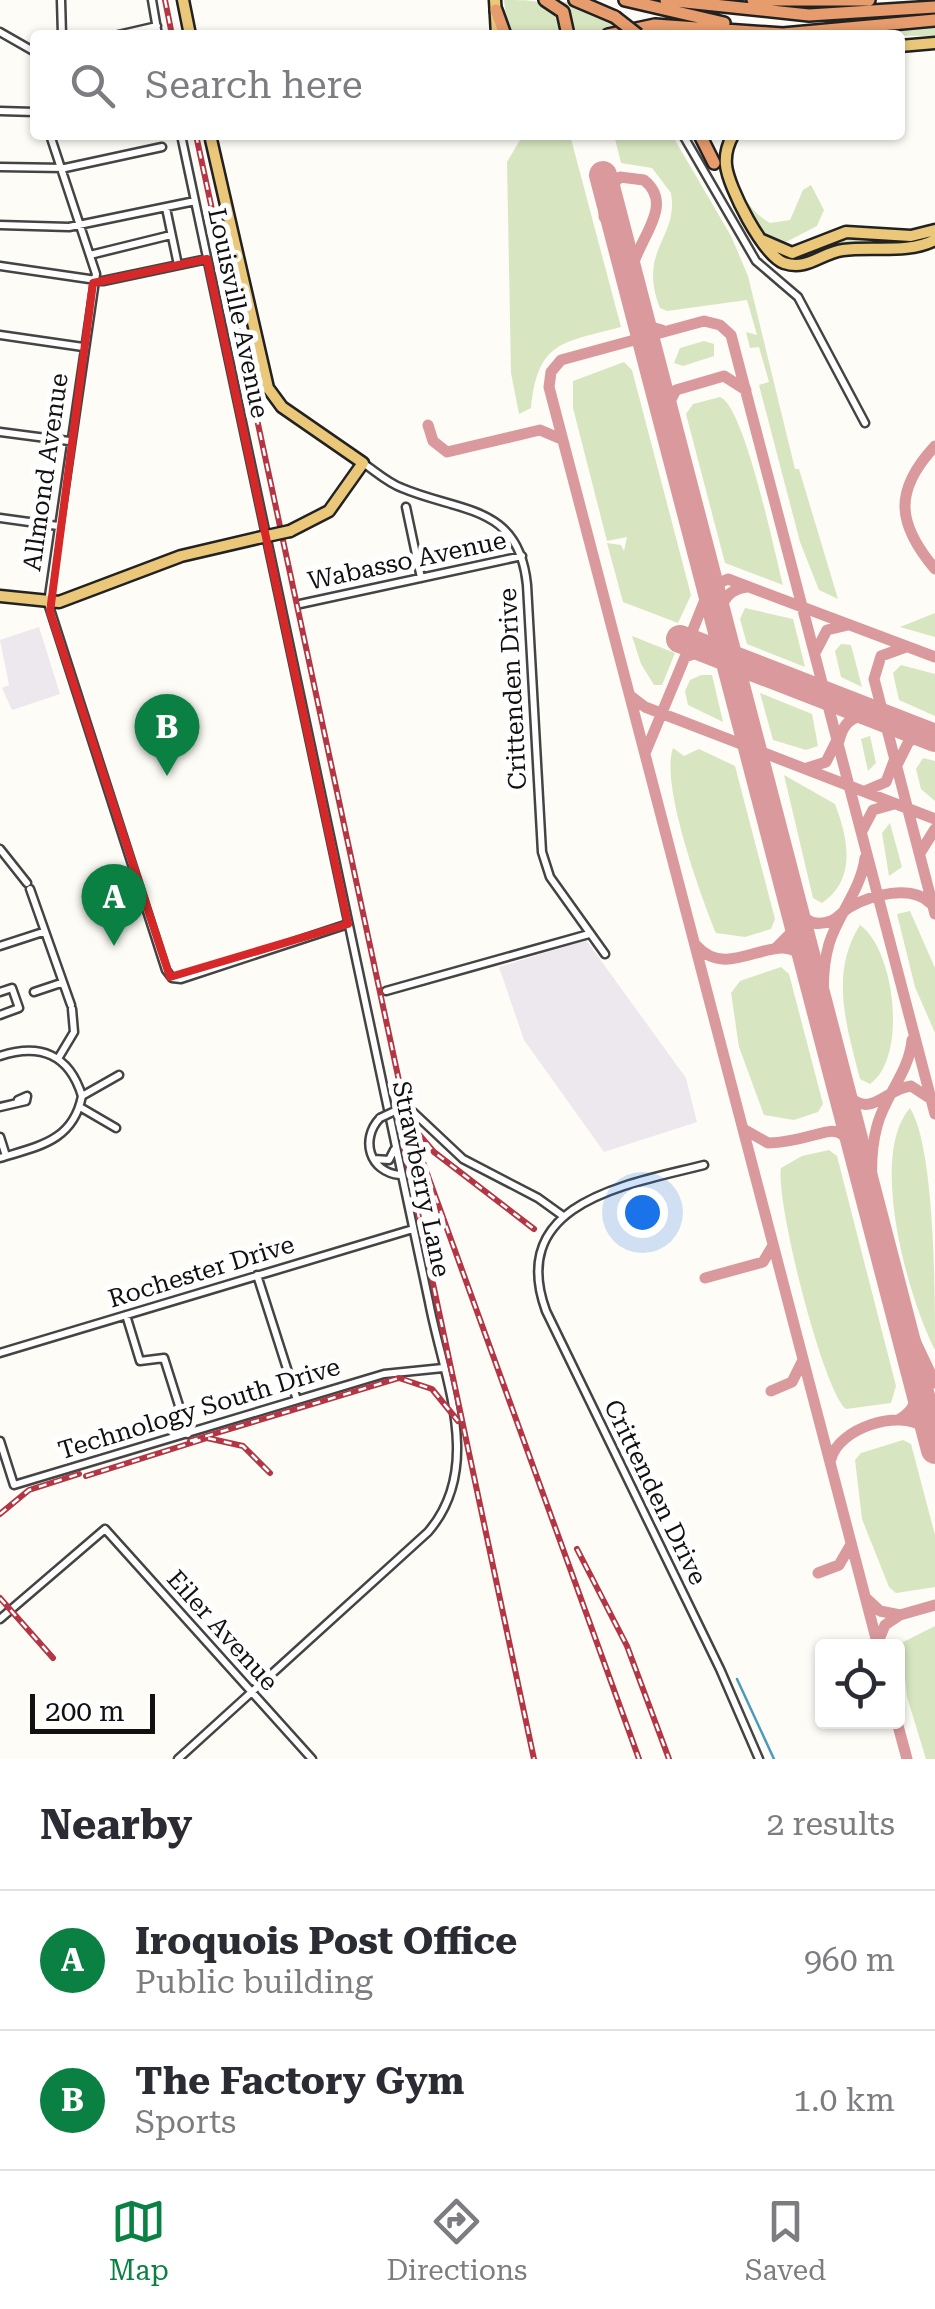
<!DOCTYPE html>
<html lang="en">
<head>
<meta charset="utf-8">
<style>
  :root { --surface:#fff; --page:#f7f7f7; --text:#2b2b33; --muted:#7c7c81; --line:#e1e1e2; --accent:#0b8043 }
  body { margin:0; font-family:"Roboto Serif",serif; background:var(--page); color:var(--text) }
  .controls { position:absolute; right:30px; bottom:30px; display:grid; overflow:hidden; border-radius:10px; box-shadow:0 2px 8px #0004 }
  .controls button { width:90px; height:90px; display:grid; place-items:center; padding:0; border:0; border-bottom:2px solid var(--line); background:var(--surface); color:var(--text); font:50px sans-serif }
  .scale { position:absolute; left:30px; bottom:25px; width:125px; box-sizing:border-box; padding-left:10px; border:5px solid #111; border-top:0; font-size:28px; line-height:35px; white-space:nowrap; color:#111; -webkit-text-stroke:8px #fff; paint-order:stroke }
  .you { position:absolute; left:642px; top:1212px; width:35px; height:35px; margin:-25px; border:8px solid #fff; border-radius:50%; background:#1a73e8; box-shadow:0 0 0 15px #1a73e833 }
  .badge { display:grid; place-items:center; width:65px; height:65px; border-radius:50%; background:var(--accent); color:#fff; font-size:32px; font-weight:700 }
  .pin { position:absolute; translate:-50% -82px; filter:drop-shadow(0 2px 5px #0008) }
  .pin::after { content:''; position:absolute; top:52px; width:35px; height:30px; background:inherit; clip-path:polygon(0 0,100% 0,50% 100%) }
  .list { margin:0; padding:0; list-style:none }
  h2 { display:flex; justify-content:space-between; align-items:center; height:130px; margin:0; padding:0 40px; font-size:42px }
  h2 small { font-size:32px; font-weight:400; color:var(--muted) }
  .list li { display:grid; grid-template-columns:65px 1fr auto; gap:30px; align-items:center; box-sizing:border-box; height:140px; padding:0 40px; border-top:2px solid var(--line) }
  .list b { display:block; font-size:38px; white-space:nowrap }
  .list p { margin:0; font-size:32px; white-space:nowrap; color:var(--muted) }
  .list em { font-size:32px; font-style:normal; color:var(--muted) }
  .icon { flex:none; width:55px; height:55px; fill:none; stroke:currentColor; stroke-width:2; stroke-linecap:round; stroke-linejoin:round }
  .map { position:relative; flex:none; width:935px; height:1759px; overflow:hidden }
  .search { position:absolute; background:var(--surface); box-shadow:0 2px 8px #0004; left:30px; right:30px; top:30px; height:110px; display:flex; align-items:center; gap:25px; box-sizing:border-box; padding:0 35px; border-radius:10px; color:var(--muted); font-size:38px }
  .sheet { height:410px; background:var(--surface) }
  nav { display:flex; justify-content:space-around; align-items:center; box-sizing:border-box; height:140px; border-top:2px solid var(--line); background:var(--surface); font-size:28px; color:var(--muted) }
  nav a { display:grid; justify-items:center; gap:5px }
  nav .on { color:var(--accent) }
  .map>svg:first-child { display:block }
  .industrial { fill:#ede7ee }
  .green { fill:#d7e6c1 }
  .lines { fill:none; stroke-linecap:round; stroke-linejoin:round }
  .stream { stroke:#4d9ac1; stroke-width:2.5 }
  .taxiway { stroke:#d9999d; stroke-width:11 }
  .runway { stroke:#d9999d; stroke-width:28 }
  .minor-casing { stroke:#444; stroke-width:11 }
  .major-casing { stroke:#222; stroke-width:15 }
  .highway-casing { stroke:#222; stroke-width:16 }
  .minor { stroke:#fff; stroke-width:6 }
  .major { stroke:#ebc879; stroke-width:10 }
  .highway { stroke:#e69c6c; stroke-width:11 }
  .rail-casing { stroke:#b43644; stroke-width:6 }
  .rail { stroke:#fff; stroke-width:2.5; stroke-dasharray:8; stroke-linecap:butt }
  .minor-bridge-casing { stroke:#444; stroke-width:11; stroke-linecap:butt }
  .major-bridge-casing { stroke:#222; stroke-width:15; stroke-linecap:butt }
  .highway-bridge-casing { stroke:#222; stroke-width:16; stroke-linecap:butt }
  .minor-bridge { stroke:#fff; stroke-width:6 }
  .major-bridge { stroke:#ebc879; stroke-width:10 }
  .highway-bridge { stroke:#e69c6c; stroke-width:11 }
  .marked { fill:none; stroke:#d62828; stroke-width:8; stroke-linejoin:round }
  .labels { text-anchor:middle; stroke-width:10; stroke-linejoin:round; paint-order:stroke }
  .street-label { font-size:25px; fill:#111; stroke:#fff }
</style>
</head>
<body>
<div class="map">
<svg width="935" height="1759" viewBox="0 0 935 1759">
  <rect width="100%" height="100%" fill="#fefcf6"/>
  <path class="industrial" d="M 39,627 L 60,694 L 12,710 L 2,688 L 9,685 L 0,640 Z
    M 586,940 L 686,1078 L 697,1122 L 604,1152 L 524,1040 L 499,967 Z"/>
  <path class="green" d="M 504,0 C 541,0 553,0 564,35 L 508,35 Z
    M 554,0 L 589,7 L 623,26 L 599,35 L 570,35 Z
    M 935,26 L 935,36 L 825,35 Z
    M 523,135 L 570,135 L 621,327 C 561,343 538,341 531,408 L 519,414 L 511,373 L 507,162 Z
    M 614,135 L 672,135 L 731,236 L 748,276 L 795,469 L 799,469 L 838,599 L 819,590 L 800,542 L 759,385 L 769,382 L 759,347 L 750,348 L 746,332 L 757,335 L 747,300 L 667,311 L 660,308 C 637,249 679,239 671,193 L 652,168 L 621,163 Z
    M 739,135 C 723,164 742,208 770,223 L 790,220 L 803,190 L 811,185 L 824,210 L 817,226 L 786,242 L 766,235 C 749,207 716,165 739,135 Z
    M 852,235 L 897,244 L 788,262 L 780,254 L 797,256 Z
    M 704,341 L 714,344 L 714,356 L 683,366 L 674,363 L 680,348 Z
    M 624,362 L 632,370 L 691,595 L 678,623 L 623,602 L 607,543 L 621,545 L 624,551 L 627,537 L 607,541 L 573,408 L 573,381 Z
    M 720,397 C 744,405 775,554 783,585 L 725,563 L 686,414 L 693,404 Z
    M 745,608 L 793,619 L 805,667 L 747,644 L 740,619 Z
    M 935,613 L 935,637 L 900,627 Z
    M 632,636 L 675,653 L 662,685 L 654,685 L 641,664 Z
    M 841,644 L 851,645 L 862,687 L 841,677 L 835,651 Z
    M 901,665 L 935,674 L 935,716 L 899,700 L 893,673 Z
    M 701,675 L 712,675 L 723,722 L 688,705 L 685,691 L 690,680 Z
    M 760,693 L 812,714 L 818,746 L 806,750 L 773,740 Z
    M 870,736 L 876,763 L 868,771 L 861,739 Z
    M 673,748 L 684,756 L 699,749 L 735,766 L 775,919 L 771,929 L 745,937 L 716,933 C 701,896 660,784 673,748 Z
    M 923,758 L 935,761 L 935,801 L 921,789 L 916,769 Z
    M 784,775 L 835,804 C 848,838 857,879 822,903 L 813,898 Z
    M 890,823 L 902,867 L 889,876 L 882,833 Z
    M 910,911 L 935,968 L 935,1033 L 915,987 L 897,914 Z
    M 860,925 C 895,950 908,1057 870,1084 L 860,1079 C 847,1028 829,973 860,925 Z
    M 781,967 L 789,974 L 823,1104 L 818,1112 L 794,1120 L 764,1115 L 739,1047 L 731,993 L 740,981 Z
    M 910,1108 C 935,1148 935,1292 935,1350 C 908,1298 868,1156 910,1108 Z
    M 829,1150 L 837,1156 L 896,1386 L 891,1403 L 846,1409 C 823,1391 775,1200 781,1168 L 802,1156 Z
    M 903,1440 L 911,1444 L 935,1535 L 935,1587 L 896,1593 L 889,1587 L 862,1519 L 855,1460 L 861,1453 Z
    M 935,1626 L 935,1759 L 926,1759 L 907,1697 L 901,1643 Z"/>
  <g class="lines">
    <path class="stream" d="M 737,1679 L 774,1759"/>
    <path class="taxiway" d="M 617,229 L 604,217 L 604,193 L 620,177 L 644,180 C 680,209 626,248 631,284
      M 638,312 L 651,327 L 662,330
      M 428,425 L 433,441 L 447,452 L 540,430 L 561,439
      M 935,446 C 893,491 897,524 935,569
      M 676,455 L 666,409 L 676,390 L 724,376 L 746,390
      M 688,642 L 710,587 L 728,579 L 935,657
      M 906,647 L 881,656 L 874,679 L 935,914
      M 727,648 C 721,623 712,592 747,587
      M 816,651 L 827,630 L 848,625
      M 826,689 L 833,697 L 870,712
      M 632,697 L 645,707 L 935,819
      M 839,741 C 848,700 884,719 910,730
      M 646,751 L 685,657 L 704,650 L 745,666
      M 897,765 L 909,741 L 923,737 L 935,739
      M 807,768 L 826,762 L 837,740
      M 865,791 L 886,782 L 894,761
      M 862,831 L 873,810 L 894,804
      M 920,853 L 935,829
      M 783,864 C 789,887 795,935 831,921 C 838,918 843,911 850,907 C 871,895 912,884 930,903
      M 697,946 C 730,984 780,924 805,960 C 813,972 814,992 818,1006
      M 776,948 L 794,930 L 792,906
      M 845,1093 C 871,1121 884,1089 911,1086 L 931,1099
      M 745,1130 L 768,1143 C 834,1141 842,1099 866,1188
      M 856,1143 C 840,1083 811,1006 829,944 C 838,914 861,890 865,858
      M 705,1278 L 763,1262 L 772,1247
      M 904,1317 L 935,1383
      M 903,1324 C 887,1263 860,1189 877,1126 C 885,1095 909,1073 912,1040
      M 771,1391 L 792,1382 L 802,1362
      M 922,1395 L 932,1434
      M 898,1420 C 928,1404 915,1376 908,1350
      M 831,1459 C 839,1428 898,1409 924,1427 L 935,1454
      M 818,1573 L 839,1565 L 850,1546
      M 866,1598 L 880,1611 L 900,1615 L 885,1625 L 878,1642
      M 900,1615 L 935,1605
      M 878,1646 L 549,387 L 551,372 L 561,360 L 704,321 L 720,325 L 731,335 L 935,1114
      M 897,1722 L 907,1759"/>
    <path class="runway" d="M 603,175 L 935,1450
      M 680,639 L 935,738"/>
    <defs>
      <path id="minor" d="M 61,0 L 62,35
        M 152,0 L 158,35
        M 0,32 L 35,52
        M 118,35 L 157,26
        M 0,111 L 35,112
        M 50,135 L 96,274 L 48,603 L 166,970 L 172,978 L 181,979 L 348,924
        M 683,135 L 756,261 L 798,297 L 865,423
        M 0,167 L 65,168 L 162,147
        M 166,208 L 178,265
        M 0,225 L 69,227 L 195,201
        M 90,255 L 171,235
        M 0,266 L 103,281 L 207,259
        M 0,335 L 83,347
        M 0,432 L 69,441
        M 363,463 C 375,471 388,483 402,488 C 461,513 519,504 527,585 L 542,852 L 550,877 L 605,954
        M 406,507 L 421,578
        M 0,518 L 58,526
        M 300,604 L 522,556
        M 0,849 L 27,883
        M 30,889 L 71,1005
        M 0,946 L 43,932
        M 386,991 L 589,934
        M 0,992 L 12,988 L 19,1008 L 0,1015
        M 34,992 L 61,983
        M 0,1056 C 40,1043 69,1054 82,1096
        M 59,1057 L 74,1032 L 72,1009
        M 0,1107 L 26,1101 L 27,1096 L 18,1100
        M 80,1107 L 116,1128
        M 413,1112 L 463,1159 L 538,1198 L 563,1216
        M 380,1118 C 360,1139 369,1172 400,1175
        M 0,1137 L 6,1156
        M 0,1158 C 39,1146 73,1141 82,1096 L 119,1075
        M 374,1159 L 389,1160 L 394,1150
        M 704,1165 C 630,1184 506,1201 546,1311 L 720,1669 L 759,1759
        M 257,1275 L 297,1400
        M 126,1315 L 140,1361 L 164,1358 L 188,1434
        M 0,1353 L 413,1229
        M 0,1441 L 14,1485 L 384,1374 L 443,1368
        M 0,1619 L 105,1529 L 312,1759
        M 178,1759 L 428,1532 C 485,1466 443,1377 429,1302 L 181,135"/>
      <path id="major" d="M 183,0 L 190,35
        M 495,0 L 497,35
        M 900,46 L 935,43
        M 210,135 L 268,388 L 282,407 L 363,463 L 329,511 L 290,531
        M 733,135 C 728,144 725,155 726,165 C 728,187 763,255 784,263 C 807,271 821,253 843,250 C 873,246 908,254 935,240
        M 762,240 L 792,253 L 846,232 L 911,236 L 935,230
        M 0,596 L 59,602 L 181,556 L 258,538"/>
      <path id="highway" d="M 545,0 L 563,12 L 568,35
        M 575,0 L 615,17
        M 625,0 L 724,23
        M 666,0 L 809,15 L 935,7
        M 753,0 L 869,0
        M 496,10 L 505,35
        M 608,35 L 655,25 L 783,34 L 935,20
        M 700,135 L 714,163"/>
    </defs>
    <use href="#minor" class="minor-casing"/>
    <use href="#major" class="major-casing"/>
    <use href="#highway" class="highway-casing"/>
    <use href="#minor" class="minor"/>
    <use href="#major" class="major"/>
    <use href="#highway" class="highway"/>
    <defs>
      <path id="rail" d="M 165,0 L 172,35
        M 196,135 L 407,1118 L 639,1759
        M 416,1131 L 434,1152 L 534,1229
        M 404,1147 L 534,1759
        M 190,1441 L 399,1378 L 432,1389 L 458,1421
        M 86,1476 L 207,1438 L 243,1446 L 270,1473
        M 0,1514 L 29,1490 L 79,1474
        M 577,1549 L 627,1646 L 669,1759
        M 0,1598 L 53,1658"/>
    </defs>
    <use href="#rail" class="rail-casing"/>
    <use href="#rail" class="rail"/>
    <defs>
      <path id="minor-bridge" d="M 380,1118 L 397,1110 L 413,1112"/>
      <path id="major-bridge" d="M 258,538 L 290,531"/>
      <path id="highway-bridge" d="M 615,17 L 638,35"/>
    </defs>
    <use href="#minor-bridge" class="minor-bridge-casing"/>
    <use href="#major-bridge" class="major-bridge-casing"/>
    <use href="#highway-bridge" class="highway-bridge-casing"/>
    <use href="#minor-bridge" class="minor-bridge"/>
    <use href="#major-bridge" class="major-bridge"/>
    <use href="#highway-bridge" class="highway-bridge"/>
  </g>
  <path class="marked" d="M 207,259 L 348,924 L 170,977 L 50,612 L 93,283 Z"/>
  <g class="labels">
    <g class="street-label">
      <text transform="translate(239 313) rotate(78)" y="9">Louisville Avenue</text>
      <text transform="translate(45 472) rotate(-82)" y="9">Allmond Avenue</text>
      <text transform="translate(407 560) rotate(-12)" y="9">Wabasso Avenue</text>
      <text transform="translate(512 689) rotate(-93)" y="9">Crittenden Drive</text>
      <text transform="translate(422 1179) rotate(78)" y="9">Strawberry Lane</text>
      <text transform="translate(201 1271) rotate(-17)" y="9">Rochester Drive</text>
      <text transform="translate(199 1408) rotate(-17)" y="9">Technology South Drive</text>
      <text transform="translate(656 1492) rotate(64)" y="9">Crittenden Drive</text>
      <text transform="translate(223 1630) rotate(48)" y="9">Eiler Avenue</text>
    </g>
  </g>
</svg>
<div class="controls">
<button><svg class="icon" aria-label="locate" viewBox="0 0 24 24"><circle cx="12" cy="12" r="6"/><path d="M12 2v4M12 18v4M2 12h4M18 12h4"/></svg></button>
</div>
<div class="scale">200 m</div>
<div class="you"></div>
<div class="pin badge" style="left:114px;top:946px">A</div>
<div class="pin badge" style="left:167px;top:776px">B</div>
<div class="search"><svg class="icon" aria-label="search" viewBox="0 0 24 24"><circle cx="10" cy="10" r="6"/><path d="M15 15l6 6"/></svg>Search here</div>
</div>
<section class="sheet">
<h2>Nearby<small>2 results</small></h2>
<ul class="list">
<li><span class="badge">A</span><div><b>Iroquois Post Office</b><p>Public building</p></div><em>960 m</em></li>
<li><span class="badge">B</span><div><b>The Factory Gym</b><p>Sports</p></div><em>1.0 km</em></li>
</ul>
</section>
<nav>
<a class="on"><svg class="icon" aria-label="map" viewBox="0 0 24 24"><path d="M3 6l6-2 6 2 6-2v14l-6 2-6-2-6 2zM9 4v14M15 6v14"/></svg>Map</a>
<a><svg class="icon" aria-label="directions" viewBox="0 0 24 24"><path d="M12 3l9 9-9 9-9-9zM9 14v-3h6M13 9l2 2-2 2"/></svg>Directions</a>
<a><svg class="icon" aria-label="saved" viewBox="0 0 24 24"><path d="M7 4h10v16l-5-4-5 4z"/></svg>Saved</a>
</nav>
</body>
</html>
